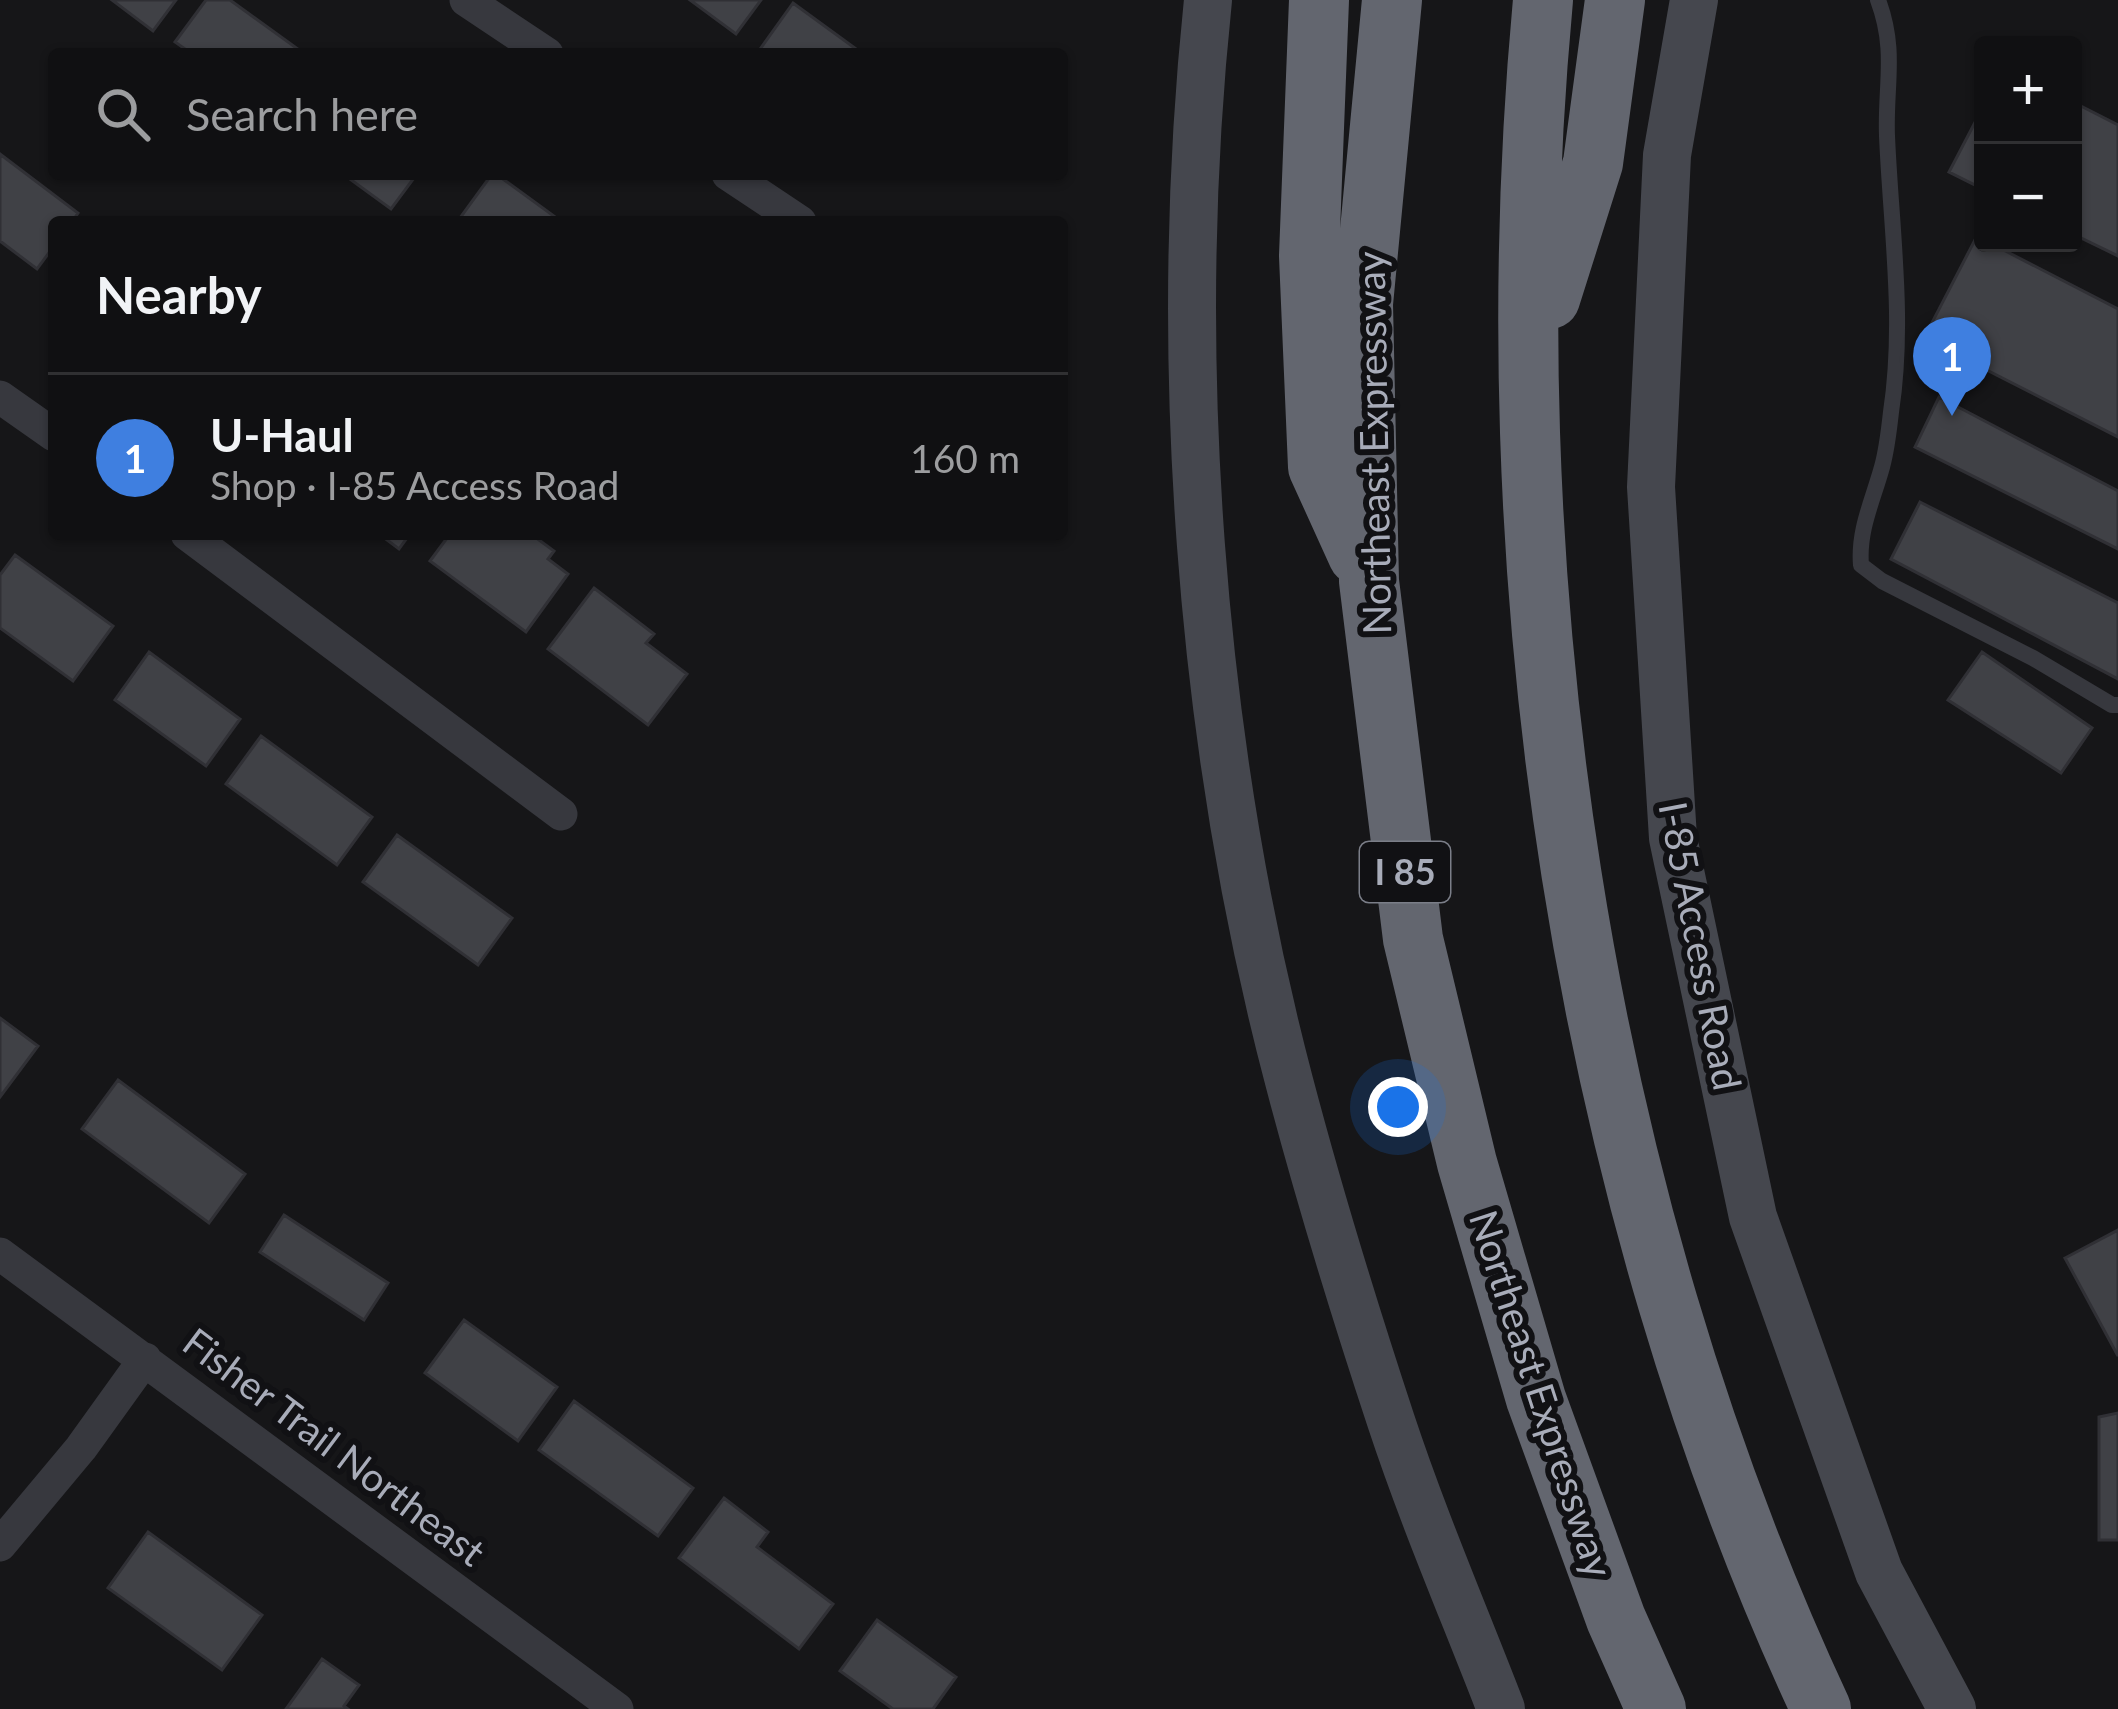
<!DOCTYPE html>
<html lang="en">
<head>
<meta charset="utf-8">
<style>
  :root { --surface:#101012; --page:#1e1e20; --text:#f1f3f6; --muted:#9c9d9f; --line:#303032; --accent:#b45309 }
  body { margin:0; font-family:Lato,sans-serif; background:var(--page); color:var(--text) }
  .controls { position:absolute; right:36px; top:36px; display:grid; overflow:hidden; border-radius:12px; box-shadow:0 3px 9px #0004 }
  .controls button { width:108px; height:108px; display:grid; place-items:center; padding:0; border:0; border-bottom:3px solid var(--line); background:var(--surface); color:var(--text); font:60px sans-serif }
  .you { position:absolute; left:1398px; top:1107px; width:42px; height:42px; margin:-30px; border:9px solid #fff; border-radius:50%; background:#1a73e8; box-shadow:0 0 0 18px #1a73e833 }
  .badge { display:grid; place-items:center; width:78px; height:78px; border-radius:50%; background:var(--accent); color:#fff; font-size:39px; font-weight:700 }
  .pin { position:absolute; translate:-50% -99px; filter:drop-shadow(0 3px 6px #0008) }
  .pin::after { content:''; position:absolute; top:63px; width:42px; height:36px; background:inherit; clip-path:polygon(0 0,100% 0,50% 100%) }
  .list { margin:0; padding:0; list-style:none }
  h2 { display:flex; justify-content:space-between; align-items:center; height:156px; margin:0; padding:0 48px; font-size:51px }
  h2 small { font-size:39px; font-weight:400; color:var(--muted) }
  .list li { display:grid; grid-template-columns:78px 1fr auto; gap:36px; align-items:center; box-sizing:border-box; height:168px; padding:0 48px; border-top:3px solid var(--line) }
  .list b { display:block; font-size:45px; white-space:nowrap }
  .list p { margin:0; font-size:39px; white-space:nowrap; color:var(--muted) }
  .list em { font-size:39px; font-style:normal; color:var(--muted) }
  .icon { flex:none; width:66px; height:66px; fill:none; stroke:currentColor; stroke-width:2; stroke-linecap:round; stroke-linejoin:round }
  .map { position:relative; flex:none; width:2118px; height:1709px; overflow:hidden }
  .search { position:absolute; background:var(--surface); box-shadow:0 3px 9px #0004; left:48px; top:48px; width:1020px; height:132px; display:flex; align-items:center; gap:30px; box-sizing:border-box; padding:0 42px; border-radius:12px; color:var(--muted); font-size:45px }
  .panel { position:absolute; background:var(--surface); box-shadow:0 3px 9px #0004; left:48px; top:216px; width:1020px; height:324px; border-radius:12px }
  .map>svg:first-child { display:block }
  .building { fill:#404146; stroke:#303035; stroke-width:3 }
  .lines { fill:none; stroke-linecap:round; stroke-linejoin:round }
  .lane { stroke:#37383e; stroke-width:16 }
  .street { stroke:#37383e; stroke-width:33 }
  .secondary { stroke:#45474e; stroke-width:48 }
  .highway { stroke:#63666f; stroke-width:60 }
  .labels { text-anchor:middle; stroke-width:12; stroke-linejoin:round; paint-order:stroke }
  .shield { fill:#111114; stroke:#7b7e88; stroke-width:3 }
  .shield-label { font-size:36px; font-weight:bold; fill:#a8acb9 }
  .street-label { font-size:39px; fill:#a8acb9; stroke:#111114 }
</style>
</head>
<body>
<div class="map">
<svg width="2118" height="1709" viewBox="0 0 2118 1709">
  <rect width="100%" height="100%" fill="#161618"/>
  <path class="building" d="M 112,0 L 176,0 L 153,31 Z
    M 206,0 L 230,0 L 302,52 L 192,54 L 175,42 Z
    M 690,0 L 761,0 L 736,34 Z
    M 793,3 L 863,54 L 762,54 L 758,52 Z
    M 2073,102 L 2118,125 L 2118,256 L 2073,234 Z
    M 1983,107 L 1983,189 L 1949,172 Z
    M 0,154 L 78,213 L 72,222 L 54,222 L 54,246 L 37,269 L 0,241 Z
    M 343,174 L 417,174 L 391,209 Z
    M 492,174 L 496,174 L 562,222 L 457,222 Z
    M 1977,236 L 1983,243 L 1990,243 L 2118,309 L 2118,437 L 1924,338 Z
    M 1939,397 L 2118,491 L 2118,549 L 1915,447 Z
    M 1920,502 L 2118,603 L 2118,679 L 1891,559 Z
    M 379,534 L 410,534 L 399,549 Z
    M 450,534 L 531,534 L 554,551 L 548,559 L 568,574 L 526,632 L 430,561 Z
    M 15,555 L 113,626 L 73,681 L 0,628 L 0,575 Z
    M 594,588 L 654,634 L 646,643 L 687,674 L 648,725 L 548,649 Z
    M 149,652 L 240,719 L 206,766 L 115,700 Z
    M 1982,652 L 2092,728 L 2061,773 L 1948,700 Z
    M 261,736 L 372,817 L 337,865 L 226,784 Z
    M 397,835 L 512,918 L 478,965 L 363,882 Z
    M 0,1018 L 38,1046 L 0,1097 Z
    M 118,1080 L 245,1174 L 209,1223 L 82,1129 Z
    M 284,1215 L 388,1283 L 364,1320 L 260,1252 Z
    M 2118,1230 L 2118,1356 L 2065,1258 Z
    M 464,1320 L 557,1387 L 518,1441 L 425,1373 Z
    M 574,1401 L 693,1488 L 658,1536 L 539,1450 Z
    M 2118,1413 L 2118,1540 L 2099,1540 L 2099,1417 Z
    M 724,1498 L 768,1532 L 757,1547 L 833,1604 L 799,1649 L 679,1558 Z
    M 148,1532 L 262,1615 L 222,1670 L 108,1588 Z
    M 877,1620 L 956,1677 L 933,1709 L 893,1709 L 840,1671 Z
    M 322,1659 L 359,1685 L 344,1706 L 348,1709 L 286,1709 Z"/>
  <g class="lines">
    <path class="lane" d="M 1878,0 C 1897,51 1885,85 1887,136 C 1891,229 1905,320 1891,412 C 1889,430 1887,449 1882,467 C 1873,500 1858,530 1861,565 L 1882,581 L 2033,658 L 2112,705 L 2118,705"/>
    <path class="street" d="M 466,0 L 547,54
      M 728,174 L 800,222
      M 0,397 L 54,435
      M 187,534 L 561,814
      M 0,1254 L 617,1709
      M 0,1545 L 81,1448 L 145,1359"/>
    <path class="secondary" d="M 1208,0 C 1171,351 1199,740 1289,1081 C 1319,1195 1354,1309 1391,1421 C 1423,1518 1464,1613 1501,1709
      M 1694,0 L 1667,155 L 1651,487 L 1673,838 L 1753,1217 L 1879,1572 L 1952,1709"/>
    <path class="highway" d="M 1319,0 L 1309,256 L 1318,467 L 1358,555
      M 1392,0 L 1363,304 L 1369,581 L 1413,939 L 1467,1163 L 1536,1399 L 1616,1619 L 1656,1709
      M 1543,0 C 1490,568 1579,1191 1821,1709
      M 1550,299 L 1593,163 L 1615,0"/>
  </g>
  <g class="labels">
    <rect class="shield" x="1360" y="842" width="90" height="60" rx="9"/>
    <g class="shield-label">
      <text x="1405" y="885">I 85</text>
    </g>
    <g class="street-label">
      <text transform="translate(1374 443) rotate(-91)" y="14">Northeast Expressway</text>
      <text transform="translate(1700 946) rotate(79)" y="14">I-85 Access Road</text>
      <text transform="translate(1541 1394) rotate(72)" y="14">Northeast Expressway</text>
      <text transform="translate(334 1447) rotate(37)" y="14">Fisher Trail Northeast</text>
    </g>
  </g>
</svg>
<div class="controls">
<button>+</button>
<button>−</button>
</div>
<div class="you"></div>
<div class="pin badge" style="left:1952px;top:416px;background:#3f7fe0">1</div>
<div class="search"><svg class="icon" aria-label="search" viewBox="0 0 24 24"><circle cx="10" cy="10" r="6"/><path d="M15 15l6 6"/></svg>Search here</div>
<section class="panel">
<h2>Nearby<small></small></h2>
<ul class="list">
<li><span class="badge" style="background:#3f7fe0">1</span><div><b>U-Haul</b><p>Shop · I-85 Access Road</p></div><em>160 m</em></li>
</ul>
</section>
</div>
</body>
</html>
